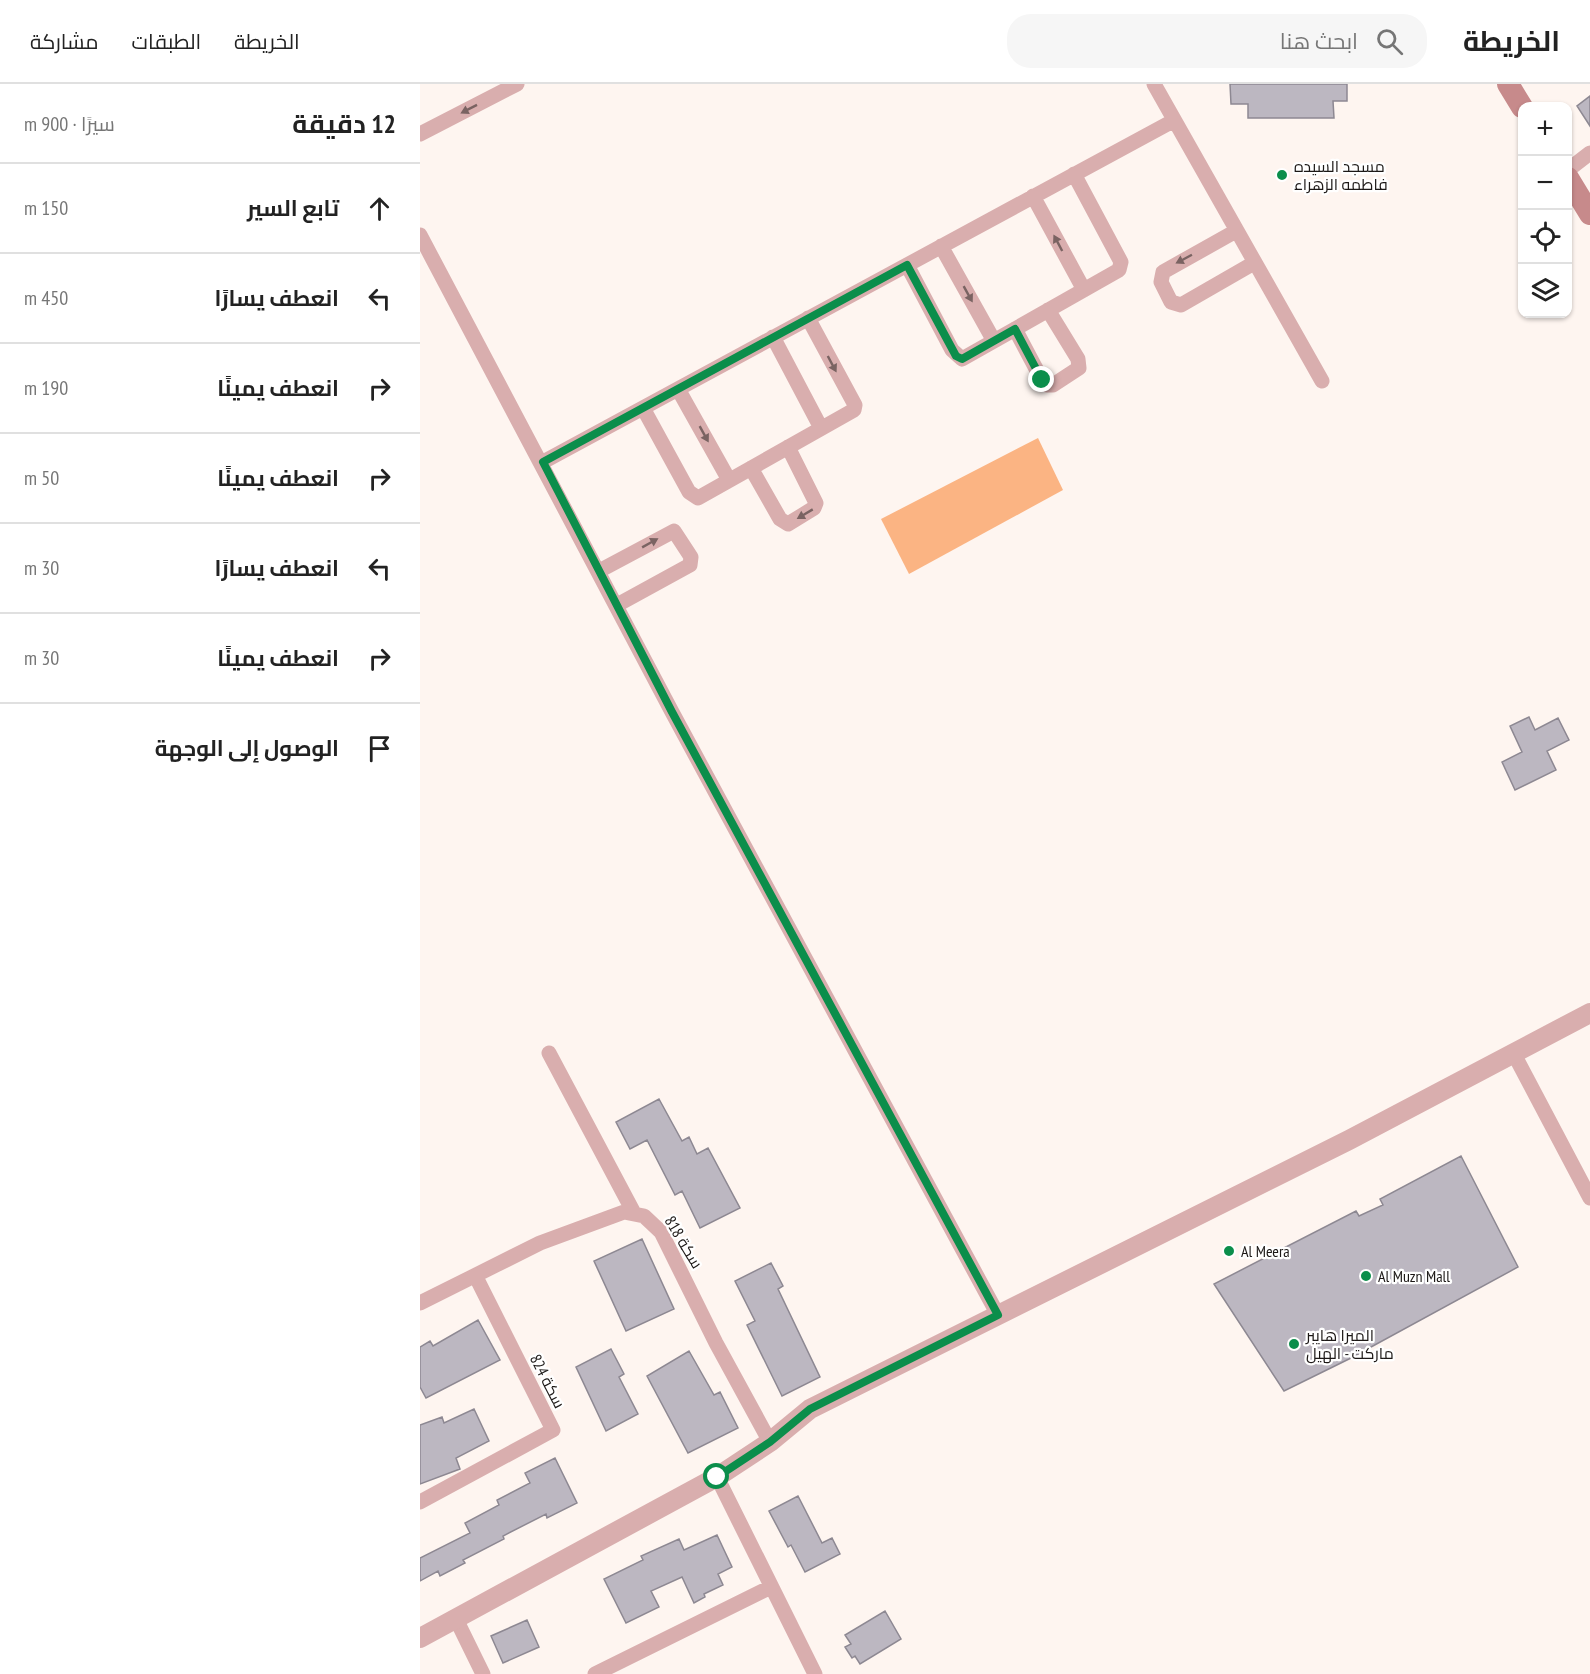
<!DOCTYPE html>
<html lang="ar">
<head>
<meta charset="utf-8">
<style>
  :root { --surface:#fff; --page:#f6f6f6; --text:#222; --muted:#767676; --line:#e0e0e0 }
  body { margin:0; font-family:"PT Sans Narrow",Cairo,sans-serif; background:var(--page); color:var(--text); direction:rtl }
  .controls { position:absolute; right:18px; top:18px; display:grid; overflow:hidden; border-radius:12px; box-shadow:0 2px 4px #0004 }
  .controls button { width:54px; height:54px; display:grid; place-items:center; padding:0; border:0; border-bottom:2px solid var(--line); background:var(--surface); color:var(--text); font:30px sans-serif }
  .stop { position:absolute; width:18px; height:18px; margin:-14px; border:4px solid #0b8e4b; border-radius:50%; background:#fff }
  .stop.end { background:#0b8e4b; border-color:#fff; box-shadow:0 2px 6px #0008 }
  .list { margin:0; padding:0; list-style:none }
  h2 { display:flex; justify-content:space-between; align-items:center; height:78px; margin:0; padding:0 24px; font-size:26px }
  h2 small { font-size:20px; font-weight:400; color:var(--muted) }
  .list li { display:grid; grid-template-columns:39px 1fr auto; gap:18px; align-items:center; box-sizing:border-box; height:90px; padding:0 24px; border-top:2px solid var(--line) }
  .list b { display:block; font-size:22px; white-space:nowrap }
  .list em { font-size:20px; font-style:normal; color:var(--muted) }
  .icon { flex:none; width:33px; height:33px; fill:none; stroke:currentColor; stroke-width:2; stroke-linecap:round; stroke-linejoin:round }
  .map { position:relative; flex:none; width:1170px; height:1590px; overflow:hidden; direction:ltr }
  header { display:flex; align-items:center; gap:36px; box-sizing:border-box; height:84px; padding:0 30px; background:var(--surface); border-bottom:2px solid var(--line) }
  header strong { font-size:28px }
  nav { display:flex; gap:33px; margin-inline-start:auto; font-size:21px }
  .search { width:420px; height:54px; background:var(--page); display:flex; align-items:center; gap:15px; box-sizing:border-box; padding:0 21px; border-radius:24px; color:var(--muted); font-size:22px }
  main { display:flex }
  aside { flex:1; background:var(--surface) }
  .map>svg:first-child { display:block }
  .green { fill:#fbb483 }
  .building { fill:#bcb7c1; stroke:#8d8892; stroke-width:1.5 }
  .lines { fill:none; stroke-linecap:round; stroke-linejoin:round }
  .minor { stroke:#d9aeae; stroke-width:15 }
  .tertiary { stroke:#d9aeae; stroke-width:20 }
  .secondary { stroke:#c78a8b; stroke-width:22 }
  .oneway { fill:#7a6362 }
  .route { stroke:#0b8e4b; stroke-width:8 }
  .poi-dot { fill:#0b8e4b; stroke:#fff; stroke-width:2 }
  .labels { text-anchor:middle; stroke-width:4.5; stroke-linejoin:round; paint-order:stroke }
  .poi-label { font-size:16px; fill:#1c1816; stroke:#fff; text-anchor:start }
  .street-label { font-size:16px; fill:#1c1816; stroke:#fff }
</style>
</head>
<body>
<header>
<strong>الخريطة</strong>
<div class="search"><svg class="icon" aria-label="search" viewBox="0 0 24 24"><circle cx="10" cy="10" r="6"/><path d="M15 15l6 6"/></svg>ابحث هنا</div>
<nav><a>الخريطة</a><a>الطبقات</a><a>مشاركة</a></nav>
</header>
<main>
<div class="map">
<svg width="1170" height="1590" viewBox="0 0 1170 1590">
  <rect width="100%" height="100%" fill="#fef5f0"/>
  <path class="green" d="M 618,354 L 643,406 L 489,490 L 461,435 Z"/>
  <path class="building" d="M 810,0 L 927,0 L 927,17 L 913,17 L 914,34 L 828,34 L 828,20 L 811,20 Z
    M 1170,12 L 1170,42 L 1157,22 Z
    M 1109,633 L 1115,646 L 1138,634 L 1149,656 L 1127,667 L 1136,686 L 1095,706 L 1082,678 L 1102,668 L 1090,642 Z
    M 239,1015 L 262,1057 L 269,1053 L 277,1070 L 288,1064 L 320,1124 L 280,1144 L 262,1107 L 255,1111 L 227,1056 L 210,1065 L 196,1038 Z
    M 1041,1072 L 1098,1183 L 929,1275 L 864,1307 L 794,1200 L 936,1127 L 939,1132 L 963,1121 L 960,1115 Z
    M 222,1155 L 254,1225 L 206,1247 L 174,1177 Z
    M 351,1179 L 363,1202 L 358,1205 L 400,1293 L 362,1312 L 327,1241 L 335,1237 L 315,1197 Z
    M 58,1236 L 80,1276 L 6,1314 L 0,1303 L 0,1263 L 10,1257 L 13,1262 Z
    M 191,1265 L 204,1290 L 199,1293 L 218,1330 L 186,1347 L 156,1283 Z
    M 269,1267 L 294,1311 L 300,1308 L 318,1344 L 268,1369 L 227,1292 Z
    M 54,1325 L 69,1357 L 36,1374 L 40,1385 L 0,1400 L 0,1341 L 22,1333 L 24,1339 Z
    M 135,1374 L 157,1419 L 127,1434 L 126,1430 L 83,1452 L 84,1455 L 43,1476 L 45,1479 L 20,1492 L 18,1487 L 0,1497 L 0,1474 L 50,1449 L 45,1439 L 79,1421 L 77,1416 L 110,1399 L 105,1389 Z
    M 378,1412 L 402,1459 L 412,1454 L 420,1470 L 385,1488 L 371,1461 L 368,1463 L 349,1427 Z
    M 297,1451 L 312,1483 L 298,1490 L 303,1501 L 284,1510 L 285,1513 L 274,1519 L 262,1493 L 231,1507 L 239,1523 L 206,1539 L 184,1495 L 223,1476 L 221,1472 L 259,1455 L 264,1466 Z
    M 465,1527 L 481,1555 L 440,1580 L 435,1572 L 432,1574 L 425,1563 L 431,1560 L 425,1551 Z
    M 107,1536 L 119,1563 L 83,1579 L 71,1552 Z"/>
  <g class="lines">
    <path class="minor" d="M 734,0 L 902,297
      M 0,50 L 97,0
      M 1148,86 L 1170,69
      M 613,112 L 664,206
      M 816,147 L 743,188 L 741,198 L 751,218 L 761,221 L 834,179
      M 0,151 L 252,628 L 578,1231
      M 521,162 L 574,257
      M 487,181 L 532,266 L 542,275 L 699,186 L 701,178 L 654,90
      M 595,245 L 622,296 L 627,301 L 633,301 L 659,284 L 658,275 L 628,226
      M 353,253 L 401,344
      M 258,305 L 309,396
      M 223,324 L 269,408 L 278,414 L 434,326 L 435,321 L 388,234
      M 123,378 L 753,37
      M 331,384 L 360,435 L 368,440 L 394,424 L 396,419 L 368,363
      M 179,487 L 254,447 L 271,473 L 270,481 L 197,521
      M 129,969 L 214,1129
      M 1094,970 L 1170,1114
      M 0,1219 L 120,1159 L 204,1128 L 224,1132 L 241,1148 L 296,1259 L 350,1358
      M 297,1393 L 395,1590
      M 0,1418 L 133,1346 L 56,1193
      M 36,1535 L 63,1590
      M 175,1590 L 351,1503"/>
    <path class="tertiary" d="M 0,1554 L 297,1393 L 350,1358 L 390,1325 L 929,1056 L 1170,929"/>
    <path class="secondary" d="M 1088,0 L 1102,23
      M 1148,94 L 1170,130"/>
  </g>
  <defs><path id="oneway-solid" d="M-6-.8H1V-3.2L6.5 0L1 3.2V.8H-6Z" transform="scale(1.5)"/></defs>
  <g class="oneway">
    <use href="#oneway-solid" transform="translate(49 25) rotate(153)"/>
    <use href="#oneway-solid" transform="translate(638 159) rotate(-118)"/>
    <use href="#oneway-solid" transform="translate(764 175) rotate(152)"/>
    <use href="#oneway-solid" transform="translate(548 210) rotate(61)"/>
    <use href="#oneway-solid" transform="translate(412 280) rotate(62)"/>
    <use href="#oneway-solid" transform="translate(284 350) rotate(61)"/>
    <use href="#oneway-solid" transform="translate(385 430) rotate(149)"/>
    <use href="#oneway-solid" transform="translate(230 459) rotate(-29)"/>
  </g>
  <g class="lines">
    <path class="route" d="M 297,1393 L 350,1358 L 390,1325 L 578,1231 L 252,628 L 123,378 L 487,181 L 536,272 L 542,275 L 595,245 L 622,296"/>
  </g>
  <g class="poi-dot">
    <circle cx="862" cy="91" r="6"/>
    <circle cx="809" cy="1167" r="6"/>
    <circle cx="946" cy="1192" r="6"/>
    <circle cx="874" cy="1260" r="6"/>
  </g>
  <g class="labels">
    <g class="poi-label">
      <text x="874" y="88">مسجد السيده<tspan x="874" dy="18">فاطمه الزهراء</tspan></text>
      <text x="821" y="1173">Al Meera</text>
      <text x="958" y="1198">Al Muzn Mall</text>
      <text x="886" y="1257">الميرا هايبر<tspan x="886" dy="18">ماركت - الهيل</tspan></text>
    </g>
    <g class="street-label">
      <text transform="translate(264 1158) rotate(59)" y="6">سكة 818</text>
      <text transform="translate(128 1297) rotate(63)" y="6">سكة 824</text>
    </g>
  </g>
</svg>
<div class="controls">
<button>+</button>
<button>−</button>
<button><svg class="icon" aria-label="locate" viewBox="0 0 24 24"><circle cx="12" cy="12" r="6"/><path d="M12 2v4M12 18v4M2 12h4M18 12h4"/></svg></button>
<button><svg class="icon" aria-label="layers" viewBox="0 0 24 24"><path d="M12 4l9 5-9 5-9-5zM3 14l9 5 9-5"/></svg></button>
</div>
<div class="stop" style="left:297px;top:1393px"></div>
<div class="stop end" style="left:622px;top:296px"></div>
</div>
<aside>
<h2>12 دقيقة<small>سيرًا · 900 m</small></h2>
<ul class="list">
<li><svg class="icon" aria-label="ahead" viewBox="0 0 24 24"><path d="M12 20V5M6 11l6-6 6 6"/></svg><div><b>تابع السير</b></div><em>150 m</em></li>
<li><svg class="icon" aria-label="left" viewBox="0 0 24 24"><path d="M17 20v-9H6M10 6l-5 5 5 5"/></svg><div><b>انعطف يسارًا</b></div><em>450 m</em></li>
<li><svg class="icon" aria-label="right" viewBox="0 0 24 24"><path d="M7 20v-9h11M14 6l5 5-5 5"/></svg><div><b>انعطف يمينًا</b></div><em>190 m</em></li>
<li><svg class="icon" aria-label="right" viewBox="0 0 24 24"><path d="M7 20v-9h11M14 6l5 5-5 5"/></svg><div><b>انعطف يمينًا</b></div><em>50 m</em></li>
<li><svg class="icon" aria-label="left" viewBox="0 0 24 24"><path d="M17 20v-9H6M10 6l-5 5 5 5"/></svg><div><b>انعطف يسارًا</b></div><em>30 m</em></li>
<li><svg class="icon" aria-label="right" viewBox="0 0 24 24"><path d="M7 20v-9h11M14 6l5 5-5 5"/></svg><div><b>انعطف يمينًا</b></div><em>30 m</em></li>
<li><svg class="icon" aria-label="arrive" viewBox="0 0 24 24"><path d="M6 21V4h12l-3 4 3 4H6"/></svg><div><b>الوصول إلى الوجهة</b></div></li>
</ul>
</aside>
</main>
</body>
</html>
